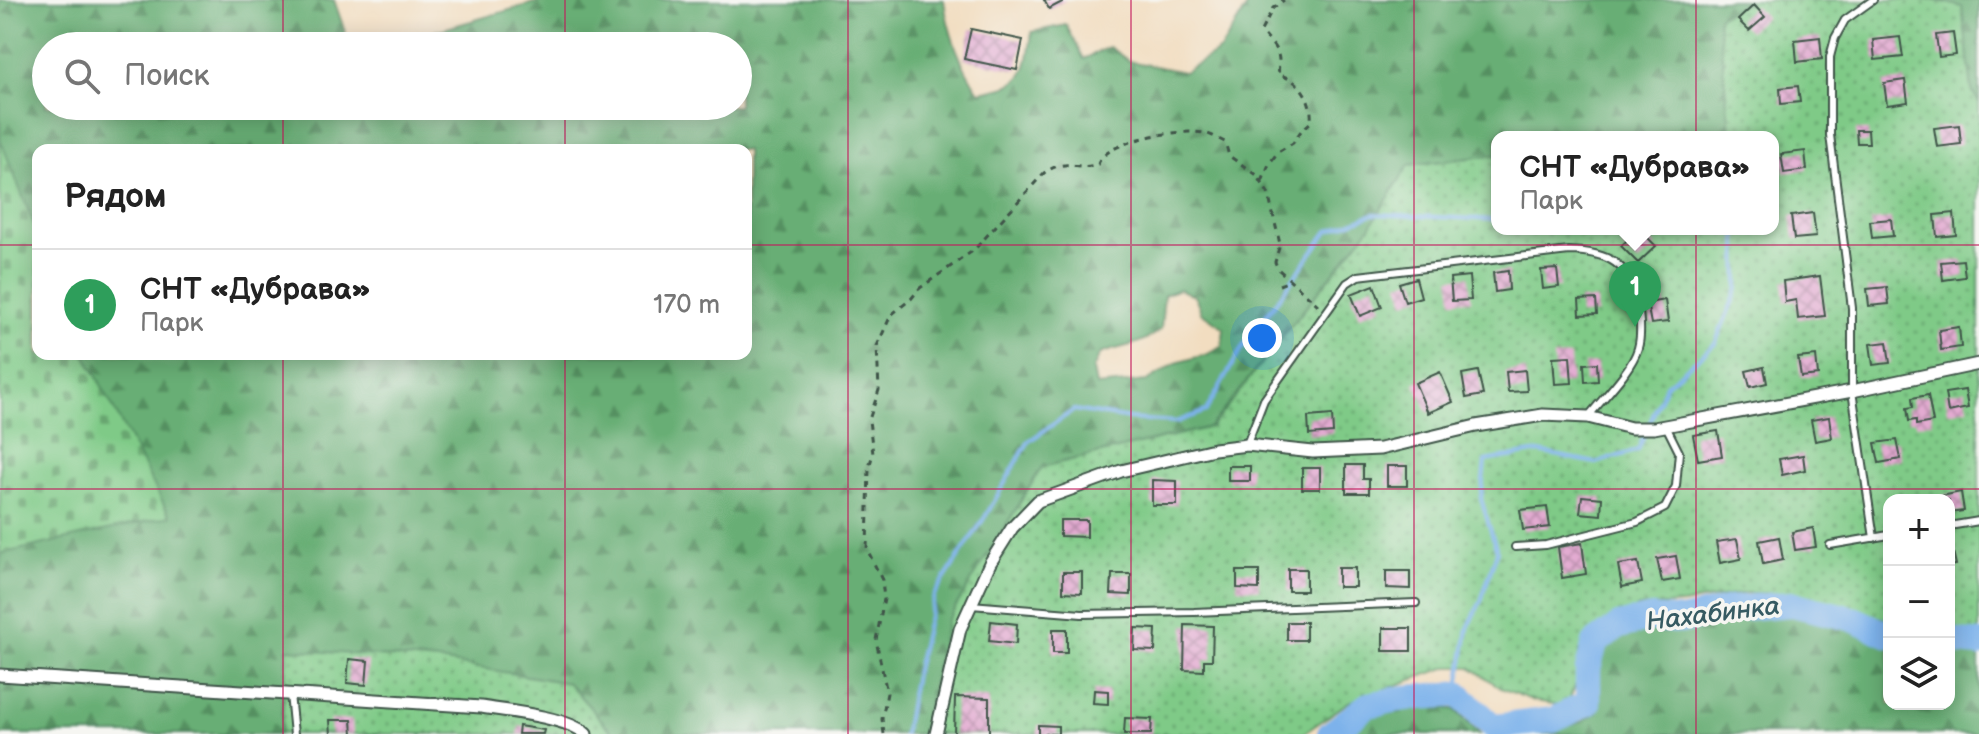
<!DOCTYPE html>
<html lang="ru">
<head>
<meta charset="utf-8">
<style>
  :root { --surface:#fff; --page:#f2f2f2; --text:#222; --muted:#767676; --line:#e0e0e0; --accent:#1a73e8 }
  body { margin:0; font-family:"Balsamiq Sans",sans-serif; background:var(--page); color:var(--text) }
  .controls { position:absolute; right:24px; bottom:24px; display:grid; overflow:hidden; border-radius:16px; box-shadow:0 4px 20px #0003 }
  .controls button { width:72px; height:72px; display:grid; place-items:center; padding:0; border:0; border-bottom:2px solid var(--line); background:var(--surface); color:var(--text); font:40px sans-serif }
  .you { position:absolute; left:1262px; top:338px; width:28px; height:28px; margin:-20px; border:6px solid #fff; border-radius:50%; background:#1a73e8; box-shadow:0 0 0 12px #1a73e833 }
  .badge { display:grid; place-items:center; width:52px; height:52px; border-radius:50%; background:var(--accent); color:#fff; font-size:26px; font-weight:700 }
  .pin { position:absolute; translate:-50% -66px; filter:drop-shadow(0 2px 4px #0008) }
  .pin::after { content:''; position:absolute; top:42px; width:28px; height:24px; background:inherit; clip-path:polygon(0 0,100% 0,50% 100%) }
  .popup { position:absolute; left:1491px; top:131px; width:288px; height:104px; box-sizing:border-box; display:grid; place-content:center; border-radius:16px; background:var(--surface); filter:drop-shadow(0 2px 6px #0005); font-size:26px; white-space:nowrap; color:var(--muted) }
  .popup b { font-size:30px; color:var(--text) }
  .popup::after { content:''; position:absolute; left:50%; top:100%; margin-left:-16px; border:16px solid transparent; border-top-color:var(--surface) }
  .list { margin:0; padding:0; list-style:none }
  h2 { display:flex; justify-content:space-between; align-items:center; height:104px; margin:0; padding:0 32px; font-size:34px }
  h2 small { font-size:26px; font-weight:400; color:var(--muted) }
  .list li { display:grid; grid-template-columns:52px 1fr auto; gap:24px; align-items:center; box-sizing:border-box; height:112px; padding:0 32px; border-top:2px solid var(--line) }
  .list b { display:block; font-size:30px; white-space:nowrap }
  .list p { margin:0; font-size:26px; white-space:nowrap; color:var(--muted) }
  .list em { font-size:26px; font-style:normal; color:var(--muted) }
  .icon { flex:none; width:44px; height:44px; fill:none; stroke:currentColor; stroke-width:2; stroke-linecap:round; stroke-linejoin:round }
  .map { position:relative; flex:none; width:1979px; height:734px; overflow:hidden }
  .search { position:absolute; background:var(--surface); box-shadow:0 4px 20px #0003; left:32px; top:32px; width:720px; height:88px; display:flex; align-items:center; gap:20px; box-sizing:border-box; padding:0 28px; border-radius:44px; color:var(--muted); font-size:30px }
  .panel { position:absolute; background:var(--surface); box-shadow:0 4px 20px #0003; left:32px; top:144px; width:720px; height:216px; border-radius:16px }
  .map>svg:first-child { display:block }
  .forest { fill:url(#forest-firs); stroke:#437654; stroke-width:2; fill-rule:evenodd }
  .cemetery { fill:url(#cemetery-stones); stroke:#4f845e; stroke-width:2 }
  .garden { fill:url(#garden-dots); stroke:#4f845e; stroke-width:2 }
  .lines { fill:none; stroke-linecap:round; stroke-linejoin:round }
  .stream { stroke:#7db2eb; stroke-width:4 }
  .river { stroke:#7db2eb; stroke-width:26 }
  .building { fill:url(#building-cross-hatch) }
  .service-casing { stroke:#3f5549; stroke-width:10 }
  .minor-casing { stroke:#3f5549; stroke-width:15 }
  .path { stroke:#3f5549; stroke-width:3; stroke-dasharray:6 6; stroke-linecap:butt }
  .service { stroke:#fff; stroke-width:6 }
  .minor { stroke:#fff; stroke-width:11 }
  .grid { fill:none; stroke:#c2185b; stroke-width:2; stroke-opacity:0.55 }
  .labels { text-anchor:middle; stroke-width:7; stroke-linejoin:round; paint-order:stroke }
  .water-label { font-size:26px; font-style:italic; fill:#365a62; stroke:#f6f6f2 }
</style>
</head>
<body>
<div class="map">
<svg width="1979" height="734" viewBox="0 0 1979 734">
  <defs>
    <pattern id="forest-firs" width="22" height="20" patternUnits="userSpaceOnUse" patternTransform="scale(2)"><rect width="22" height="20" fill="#67ae74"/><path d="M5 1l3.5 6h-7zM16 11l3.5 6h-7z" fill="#548f60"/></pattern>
    <pattern id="cemetery-stones" width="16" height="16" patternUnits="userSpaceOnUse" patternTransform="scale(2)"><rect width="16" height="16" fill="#7fca87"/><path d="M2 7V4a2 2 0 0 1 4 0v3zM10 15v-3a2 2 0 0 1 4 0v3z" fill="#67a56f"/></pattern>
    <pattern id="garden-dots" width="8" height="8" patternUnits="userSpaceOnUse" patternTransform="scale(2)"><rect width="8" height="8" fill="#7fca87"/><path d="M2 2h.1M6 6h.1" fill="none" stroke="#67a56f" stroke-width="1.8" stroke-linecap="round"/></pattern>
    <pattern id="building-cross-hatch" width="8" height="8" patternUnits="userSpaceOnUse" patternTransform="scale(2)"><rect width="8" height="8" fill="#e3abd1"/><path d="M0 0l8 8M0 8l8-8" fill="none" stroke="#b78caa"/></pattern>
  </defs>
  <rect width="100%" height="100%" fill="#f6f6f2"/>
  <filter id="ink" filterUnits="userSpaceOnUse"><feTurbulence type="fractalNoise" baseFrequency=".0125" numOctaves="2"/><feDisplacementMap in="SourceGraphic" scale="16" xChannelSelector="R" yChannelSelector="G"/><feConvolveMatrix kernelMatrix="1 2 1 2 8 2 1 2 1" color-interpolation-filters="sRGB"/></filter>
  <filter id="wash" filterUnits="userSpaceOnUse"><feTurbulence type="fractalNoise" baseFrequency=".006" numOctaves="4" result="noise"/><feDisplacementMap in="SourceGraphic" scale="32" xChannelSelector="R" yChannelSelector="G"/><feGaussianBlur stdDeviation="1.8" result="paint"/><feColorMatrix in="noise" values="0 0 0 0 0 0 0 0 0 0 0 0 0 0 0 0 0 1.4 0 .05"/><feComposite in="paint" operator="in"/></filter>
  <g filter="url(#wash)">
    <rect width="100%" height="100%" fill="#f2ddc0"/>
    <path class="forest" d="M 0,0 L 334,0 L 350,46 L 46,46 L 46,106 L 738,106 L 738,46 L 384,46 L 544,0 L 944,0 C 948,32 961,66 979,92 C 1026,85 1026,76 1032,32 L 1066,25 L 1084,59 L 1109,47 L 1129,61 L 1184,72 L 1220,50 L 1251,0 L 1750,0 L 1718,18 L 1730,129 L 1662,137 L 1497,137 L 1497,155 L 1409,165 L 1370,227 L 1210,427 L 1042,467 L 947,621 L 922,734 L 614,734 L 568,683 L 438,661 L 288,649 L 281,734 L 0,734 ZM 38,150 L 746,150 L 746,354 L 38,354 ZM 1179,289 L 1195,296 L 1201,312 L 1224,328 L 1222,345 L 1208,354 L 1176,363 L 1147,381 L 1096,386 L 1093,369 L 1100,354 C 1127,344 1137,348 1161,329 L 1164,295 Z
      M 1935,0 L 1979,0 L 1979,103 L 1972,91 L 1962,7 Z
      M 1768,612 L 1802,615 L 1852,629 L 1889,646 L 1889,704 L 1949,704 L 1949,648 L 1979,649 L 1979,734 L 1530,734 L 1582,722 L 1597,712 C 1600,693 1594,668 1603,651 C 1618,625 1704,628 1732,623 C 1744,621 1756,616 1768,612 Z
      M 1403,705 L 1454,709 L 1480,734 L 1338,734 L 1386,707 Z"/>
    <path class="cemetery" d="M 0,139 L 38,235 L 38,354 L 85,354 L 170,516 L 0,554 Z"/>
    <path class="garden" d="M 1750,0 L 1935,0 L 1962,7 L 1972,91 L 1979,103 L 1979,636 L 1949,633 L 1949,500 L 1889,500 L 1889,620 L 1796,594 L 1746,593 L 1682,604 L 1639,607 L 1603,627 L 1579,652 L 1578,680 L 1566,706 L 1534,701 L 1501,688 L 1470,667 L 1448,667 L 1349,702 L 1303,734 L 922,734 L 947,621 L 1042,467 L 1211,427 L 1370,227 L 1409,165 L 1497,155 L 1497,229 L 1773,229 L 1773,137 L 1662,137 L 1730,129 L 1718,17 Z
      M 287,649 L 438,661 L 568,683 L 614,734 L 281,734 Z"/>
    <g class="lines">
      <path class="stream" d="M 1458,694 L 1468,628 L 1481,601 L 1497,551 L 1481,499 L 1485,461 L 1539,452 L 1596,463 L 1638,450 L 1666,385 L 1715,344 L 1738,288 L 1737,238 L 1732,229
        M 904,734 L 915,674 L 934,595 L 985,517 L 1029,441 L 1074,410 L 1130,419 L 1176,422 L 1206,411 L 1242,348 L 1328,231 L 1373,214 L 1497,220"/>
      <path class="river" d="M 1949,641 L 1979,644
        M 1330,734 L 1368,705 L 1405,698 L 1458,694 L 1494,727 L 1553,720 L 1588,703 L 1588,669 L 1595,643 L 1619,626 L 1652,618 L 1682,621 L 1730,609 L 1792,604 L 1853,619 L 1889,635"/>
    </g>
    <g id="blocks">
      <path class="building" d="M 1044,0 L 1066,0 L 1049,9 Z
        M 1754,5 L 1765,17 L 1749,31 L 1738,20 Z
        M 971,29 L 1023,40 L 1017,70 L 964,59 Z
        M 1953,33 L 1956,55 L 1939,57 L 1936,35 Z
        M 1820,37 L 1822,59 L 1797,62 L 1795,40 Z
        M 1900,37 L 1903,57 L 1875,60 L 1873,40 Z
        M 1905,80 L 1908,102 L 1887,105 L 1884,83 Z
        M 1798,86 L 1800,102 L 1781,104 L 1780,88 Z
        M 1959,125 L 1961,144 L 1937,147 L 1934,128 Z
        M 1856,130 L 1868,130 L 1869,143 L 1857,143 Z
        M 1805,151 L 1807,170 L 1784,173 L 1781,154 Z
        M 1813,213 L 1816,237 L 1794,239 L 1791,216 Z
        M 1954,213 L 1956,235 L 1937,237 L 1935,215 Z
        M 1891,219 L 1893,236 L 1872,238 L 1870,221 Z
        M 1639,229 L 1656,246 L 1638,263 L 1621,246 Z
        M 1963,260 L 1965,277 L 1943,280 L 1941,262 Z
        M 1557,269 L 1559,287 L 1543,289 L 1541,270 Z
        M 1508,271 L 1509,290 L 1495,292 L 1493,273 Z
        M 1469,276 L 1471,300 L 1452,301 L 1450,278 Z
        M 1820,276 L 1825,316 L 1798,319 L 1796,300 L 1785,302 L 1783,281 Z
        M 1416,278 L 1421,297 L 1405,302 L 1399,283 Z
        M 1374,285 L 1382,307 L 1360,316 L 1351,294 Z
        M 1887,287 L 1889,304 L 1869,306 L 1867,289 Z
        M 1596,299 L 1597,314 L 1580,315 L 1579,300 Z
        M 1665,300 L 1668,322 L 1651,324 L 1647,303 Z
        M 1959,327 L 1961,347 L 1941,350 L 1939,330 Z
        M 1887,342 L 1890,363 L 1873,365 L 1870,344 Z
        M 1570,356 L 1572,383 L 1555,384 L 1553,357 Z
        M 1816,356 L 1818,375 L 1801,377 L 1798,358 Z
        M 1597,363 L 1598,381 L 1585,382 L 1584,364 Z
        M 1764,367 L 1767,383 L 1750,387 L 1746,371 Z
        M 1525,370 L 1527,391 L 1508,392 L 1506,372 Z
        M 1478,371 L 1483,395 L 1466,398 L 1462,374 Z
        M 1440,372 L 1453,402 L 1428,413 L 1415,383 Z
        M 1965,390 L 1968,408 L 1948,412 L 1945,393 Z
        M 1928,395 L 1933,422 L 1916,425 L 1916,420 L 1909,421 L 1907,408 L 1913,407 L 1912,398 Z
        M 1332,415 L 1333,433 L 1309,435 L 1308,417 Z
        M 1829,417 L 1832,438 L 1815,441 L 1811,420 Z
        M 1718,431 L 1722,456 L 1698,460 L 1693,435 Z
        M 1897,440 L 1901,459 L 1879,463 L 1875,443 Z
        M 1803,455 L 1805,470 L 1782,475 L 1779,459 Z
        M 1346,465 L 1363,465 L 1363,479 L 1369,479 L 1369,493 L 1346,493 Z
        M 1228,466 L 1250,466 L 1250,481 L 1228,481 Z
        M 1387,466 L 1407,466 L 1407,486 L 1387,486 Z
        M 1302,468 L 1320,468 L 1320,489 L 1302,489 Z
        M 1152,480 L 1177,481 L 1177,505 L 1152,505 Z
        M 1961,492 L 1964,511 L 1949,513 L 1949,500 L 1942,500 L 1941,496 Z
        M 1582,496 L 1602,498 L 1601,515 L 1580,513 Z
        M 1547,507 L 1550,527 L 1523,530 L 1520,510 Z
        M 1060,520 L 1087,520 L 1087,537 L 1060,536 Z
        M 1813,528 L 1816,547 L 1795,550 L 1792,532 Z
        M 1949,533 L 1956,565 L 1949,566 Z
        M 1779,537 L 1783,560 L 1763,564 L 1759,541 Z
        M 1737,539 L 1741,559 L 1720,563 L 1716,542 Z
        M 1582,543 L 1586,574 L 1562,578 L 1558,547 Z
        M 1676,556 L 1680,579 L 1662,582 L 1657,559 Z
        M 1638,562 L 1642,583 L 1622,587 L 1618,565 Z
        M 1338,568 L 1355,568 L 1355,587 L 1338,587 Z
        M 1288,569 L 1306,569 L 1306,591 L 1288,591 Z
        M 1237,571 L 1259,571 L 1259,589 L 1237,588 Z
        M 1386,571 L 1410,571 L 1410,589 L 1386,588 Z
        M 1063,572 L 1082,572 L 1082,593 L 1063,592 Z
        M 1112,574 L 1131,574 L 1131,595 L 1111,594 Z
        M 991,621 L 1017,624 L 1016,644 L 989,641 Z
        M 1287,622 L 1306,622 L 1306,640 L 1287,640 Z
        M 1185,625 L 1213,626 L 1212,660 L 1204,660 L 1204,671 L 1184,670 Z
        M 1135,628 L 1156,629 L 1155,651 L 1134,650 Z
        M 1383,628 L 1411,628 L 1411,651 L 1383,651 Z
        M 1053,629 L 1067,629 L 1067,653 L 1053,653 Z
        M 349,659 L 368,661 L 366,685 L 347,683 Z
        M 1094,690 L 1108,691 L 1108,704 L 1093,703 Z
        M 955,697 L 989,698 L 989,734 L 954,734 Z
        M 1125,718 L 1152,719 L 1151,734 L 1124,734 Z
        M 330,720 L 352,720 L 353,734 L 331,734 Z
        M 1038,725 L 1058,726 L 1058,734 L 1038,734 Z
        M 519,726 L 544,730 L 543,734 L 518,734 Z"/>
    </g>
  </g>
  <g filter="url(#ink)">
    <use href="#blocks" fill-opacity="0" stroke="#3f5549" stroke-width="2"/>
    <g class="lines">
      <defs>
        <path id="service" d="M 1873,0 L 1845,20 L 1835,38 L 1830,57 L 1830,135 L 1852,308 L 1852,391 L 1874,538
          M 1247,444 L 1264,400 L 1347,283 L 1358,276 L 1569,251 C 1608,252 1630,263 1638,305 C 1640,318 1642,334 1638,348 C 1632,370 1602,399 1588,417
          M 1949,526 L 1979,521
          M 1830,545 L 1889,535
          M 1515,547 L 1546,545 L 1637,522 L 1665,508 L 1676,486 L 1679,452 L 1666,426
          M 971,605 L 1082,614 L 1194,612 L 1416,603
          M 290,694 L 294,734"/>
        <path id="minor" d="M 0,675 L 481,707 C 507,711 567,717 586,734
          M 936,734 L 960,629 L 990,563 L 1012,528 L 1038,501 L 1121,471 L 1214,449 L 1247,445 L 1313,452 L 1380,449 L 1476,426 L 1543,415 L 1588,417 L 1631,428 L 1654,428 L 1852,391 L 1979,364"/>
      </defs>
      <use href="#service" class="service-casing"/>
      <use href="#minor" class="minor-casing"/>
      <path class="path" d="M 1262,182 L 1269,164 L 1278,152 L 1293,143 L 1301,131 L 1311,122 C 1313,101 1301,80 1279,75 C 1278,70 1279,66 1279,61 C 1279,48 1268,41 1261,31 L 1273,8 L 1284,0
        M 1279,285 L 1290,281
        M 884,734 L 882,719 L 887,693 L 876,640 L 884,599 L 882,580 L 867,549 L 869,467 L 873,454 L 869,420 L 879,390 L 877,346 L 891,315 L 911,299 L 920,288 L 974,250 L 1044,173 C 1069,156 1077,172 1098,164 C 1107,139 1185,127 1208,134 C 1214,136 1220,140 1225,142 L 1229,156 L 1257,175 L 1268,193 L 1280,244 L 1275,262 L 1278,269 L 1318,305"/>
      <use href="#service" class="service"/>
      <use href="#minor" class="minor"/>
    </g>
  </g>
  <path class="grid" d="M 283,0 L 283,46M 565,0 L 565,46M 848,0 L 848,734M 1131,0 L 1131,734M 1414,0 L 1414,734M 1696,0 L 1696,734M 283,106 L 283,150M 565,106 L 565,150M 0,245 L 38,245M 746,245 L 1979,245M 283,354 L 283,734M 565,354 L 565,734M 0,489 L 1979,489"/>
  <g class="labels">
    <g class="water-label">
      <text transform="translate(1713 613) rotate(-7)" y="9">Нахабинка</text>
    </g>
  </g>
</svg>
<div class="controls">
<button>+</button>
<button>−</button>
<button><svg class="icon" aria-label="layers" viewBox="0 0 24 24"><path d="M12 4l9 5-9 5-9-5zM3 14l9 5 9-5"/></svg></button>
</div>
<div class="you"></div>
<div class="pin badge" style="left:1635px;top:327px;background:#2e9e5b">1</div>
<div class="popup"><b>СНТ «Дубрава»</b>Парк</div>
<div class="search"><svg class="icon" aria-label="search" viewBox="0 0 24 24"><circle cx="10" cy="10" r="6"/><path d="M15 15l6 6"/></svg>Поиск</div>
<section class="panel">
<h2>Рядом<small></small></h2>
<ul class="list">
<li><span class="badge" style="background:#2e9e5b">1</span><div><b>СНТ «Дубрава»</b><p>Парк</p></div><em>170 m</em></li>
</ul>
</section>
</div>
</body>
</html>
